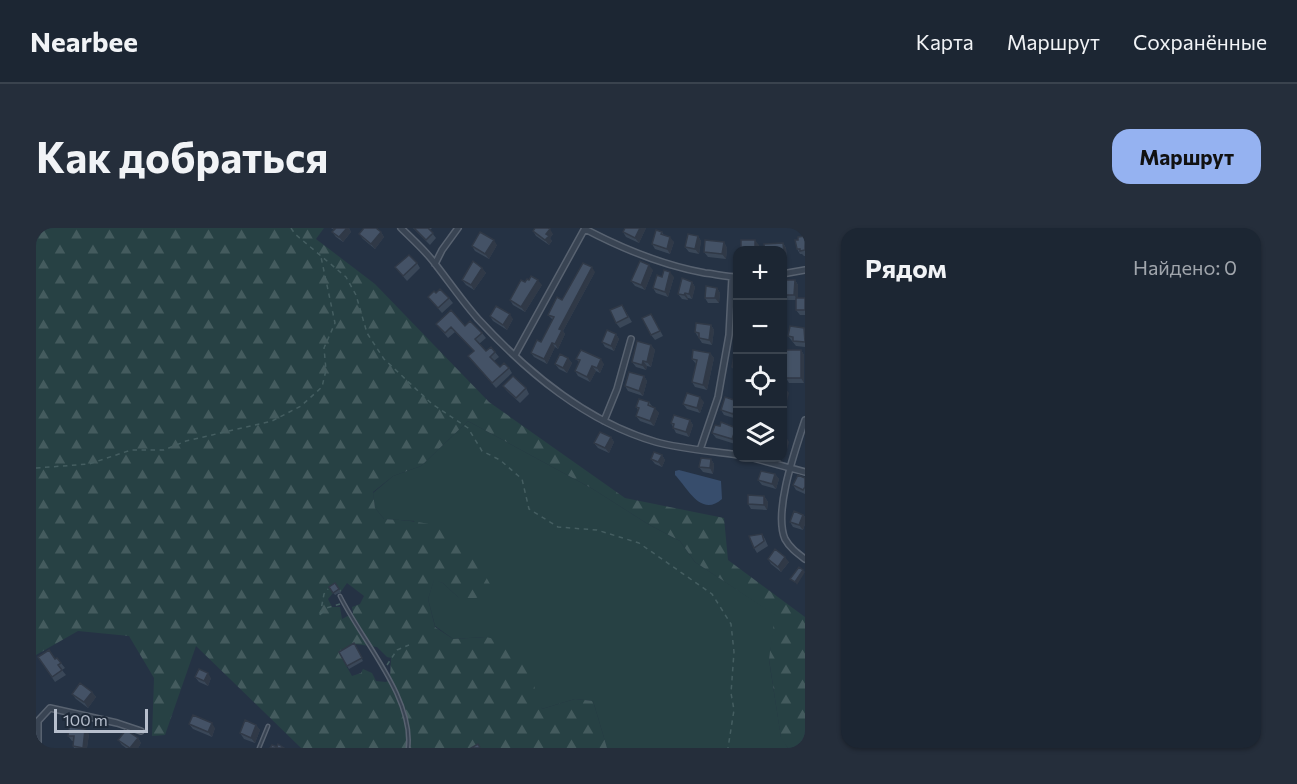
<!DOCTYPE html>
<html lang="ru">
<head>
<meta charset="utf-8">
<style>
  :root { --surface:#1c2633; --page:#252e3b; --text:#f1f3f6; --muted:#a0a5ac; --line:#3a434e; --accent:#95b2f1 }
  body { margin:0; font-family:Commissioner,sans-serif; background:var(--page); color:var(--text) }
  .controls { position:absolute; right:18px; top:18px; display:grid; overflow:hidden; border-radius:12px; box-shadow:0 2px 4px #0004 }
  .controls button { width:54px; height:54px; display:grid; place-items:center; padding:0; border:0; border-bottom:2px solid var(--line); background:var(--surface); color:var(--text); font:30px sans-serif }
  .scale { position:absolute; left:18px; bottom:15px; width:94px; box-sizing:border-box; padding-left:6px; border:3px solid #b7bfcd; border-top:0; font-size:16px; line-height:21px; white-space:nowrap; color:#b7bfcd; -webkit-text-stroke:4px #1e2938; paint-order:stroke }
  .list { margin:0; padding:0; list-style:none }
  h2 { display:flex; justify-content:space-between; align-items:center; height:78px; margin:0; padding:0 24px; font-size:26px }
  h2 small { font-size:20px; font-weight:400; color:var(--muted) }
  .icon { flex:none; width:33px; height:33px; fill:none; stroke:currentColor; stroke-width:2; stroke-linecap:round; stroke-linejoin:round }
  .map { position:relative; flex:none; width:769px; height:520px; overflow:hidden; border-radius:18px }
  header { display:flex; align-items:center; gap:36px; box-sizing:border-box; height:84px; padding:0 30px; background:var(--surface); border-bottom:2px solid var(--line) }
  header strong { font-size:28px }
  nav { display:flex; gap:33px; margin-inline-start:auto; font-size:21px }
  .intro { display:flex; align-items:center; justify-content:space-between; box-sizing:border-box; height:144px; padding:0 36px }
  h1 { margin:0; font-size:42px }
  .button { padding:15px 27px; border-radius:18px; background:var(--accent); color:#111; font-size:21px; font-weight:700 }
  main { display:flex; gap:36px; padding:0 36px }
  aside { flex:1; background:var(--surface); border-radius:18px; box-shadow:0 2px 4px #0004 }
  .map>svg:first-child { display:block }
  .grass { fill:#274144 }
  .forest { fill:url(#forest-firs); fill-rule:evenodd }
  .water { fill:#374d6c }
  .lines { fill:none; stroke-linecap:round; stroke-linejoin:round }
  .lane-casing { stroke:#586270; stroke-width:5 }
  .street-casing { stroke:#586270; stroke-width:8 }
  .path { stroke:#455e61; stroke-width:1.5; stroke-dasharray:4.5 4.5; stroke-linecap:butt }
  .lane { stroke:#394453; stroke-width:2 }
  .street { stroke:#394453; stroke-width:5 }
  .wall { fill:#3a4758 }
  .shaded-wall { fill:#303947 }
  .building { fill:#445266; stroke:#303947; stroke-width:1.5 }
</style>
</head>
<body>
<header>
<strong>Nearbee</strong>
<nav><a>Карта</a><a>Маршрут</a><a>Сохранённые</a></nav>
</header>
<div class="intro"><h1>Как добраться</h1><a class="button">Маршрут</a></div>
<main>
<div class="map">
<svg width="769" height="520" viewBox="0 0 769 520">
  <defs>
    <pattern id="forest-firs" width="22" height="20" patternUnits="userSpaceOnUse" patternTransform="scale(1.5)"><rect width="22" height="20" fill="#274144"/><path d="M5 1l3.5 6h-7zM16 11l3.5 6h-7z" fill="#445b5e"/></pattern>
  </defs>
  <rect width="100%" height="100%" fill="#253244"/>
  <path class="grass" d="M 432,193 L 557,261 L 612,296 L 644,313 L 659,334 L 740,387 L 733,432 L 745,509 L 752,520 L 571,520 L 557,473 L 539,471 L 506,481 L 450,409 L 417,411 L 399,398 L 392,371 L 398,351 L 407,355 L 423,370 L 378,293 L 348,291 L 339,280 L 337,265 L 357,248 L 385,238 Z"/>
  <path class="forest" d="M 0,0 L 288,0 L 280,11 L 339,56 L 453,174 L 589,270 L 688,290 L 692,332 L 769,389 L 769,520 L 752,520 L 745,510 L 733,431 L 739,387 L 659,334 L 644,313 L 612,296 L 557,261 L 432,193 L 385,238 L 357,248 L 337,264 L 339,280 L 348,291 C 366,292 398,294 413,303 C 431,315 448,345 458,363 L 440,370 L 423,370 L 407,355 L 398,352 L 392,371 L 399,399 L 417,411 L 450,409 L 484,417 L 506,481 L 539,471 L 557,473 L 571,520 L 265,520 L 160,418 L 129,507 L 116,508 L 118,450 L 93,408 L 42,403 L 0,427 ZM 311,355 L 328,368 L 324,376 L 316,379 L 317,385 L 306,391 L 304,379 L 296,379 L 292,371 L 298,364 L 304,365 ZM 319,416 L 341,419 L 351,429 L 355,430 L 354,451 L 350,454 L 340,453 L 336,445 L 327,441 L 325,445 L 316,448 L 303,425 Z"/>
  <path class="water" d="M 643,242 L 685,253 L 686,271 C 665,290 651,259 639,247 L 639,243 Z"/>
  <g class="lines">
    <defs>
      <path id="lane" d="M 304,368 C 326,413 378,470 372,520
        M 223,520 L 232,498"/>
      <path id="street" d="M 365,0 C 377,12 390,23 400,37 C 414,55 427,74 442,91 C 491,144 550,194 620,214 C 646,221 675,223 702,227
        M 549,1 C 587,21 625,37 669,45 C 679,46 691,49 702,49
        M 399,36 L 406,22 L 422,0
        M 746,46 L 769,42
        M 479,127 L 549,0
        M 769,192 C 760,220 737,283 749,311 C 754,320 761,325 769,331
        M 568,193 L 581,161 L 595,111
        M 664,222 L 682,169 L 693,107 L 696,49
        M 717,230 L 769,244
        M 2,520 L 2,493 L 14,480 L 81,495 L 105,503"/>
    </defs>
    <use href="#lane" class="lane-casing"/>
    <use href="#street" class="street-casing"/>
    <path class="path" d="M 255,0 L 259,6 L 310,49 L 320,67 L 331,105 L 348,131 L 396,176 L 432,200 L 446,223 L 464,232 L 486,251 L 493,281 L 522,299 L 561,302 L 603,315 L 676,366 L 695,396 L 698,424 L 695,465 L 698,482 L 692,520
      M 0,240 L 53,236 L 95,222 L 128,222 L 150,213 L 236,193 L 265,178 L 286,159 L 290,142 L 288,120 L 299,95 L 285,29
      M 285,386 L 290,380 L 304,376
      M 284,387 L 288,366 L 292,361
      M 351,437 L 361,422 L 373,417"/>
    <use href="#lane" class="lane"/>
    <use href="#street" class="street"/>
  </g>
  <path class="wall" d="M 295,0 L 313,0 L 315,4 L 307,14 L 300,9 L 296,4 L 298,2 Z
    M 377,0 L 396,0 L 394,2 L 400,10 L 394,17 Z
    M 610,0 L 603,15 L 590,9 L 587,4 Z
    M 497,3 L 517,6 L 514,10 L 516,13 L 513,17 L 500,8 Z
    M 345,4 L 348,9 L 339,21 L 327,11 L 323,6 Z
    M 626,4 L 628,7 L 638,14 L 634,26 L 619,21 L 616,16 Z
    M 662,8 L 665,13 L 663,26 L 653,24 L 649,19 Z
    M 769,8 L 769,28 L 768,28 L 766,26 L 764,26 L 761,21 L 762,12 Z
    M 688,14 L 691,20 L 690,31 L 672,29 L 668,24 Z
    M 747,15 L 750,20 L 751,31 L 747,31 Z
    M 461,17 L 453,31 L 439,23 L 436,18 Z
    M 381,35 L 384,40 L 371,53 L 359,39 Z
    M 446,40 L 450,45 L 438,62 L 430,57 L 426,52 Z
    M 617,42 L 609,62 L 599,58 L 595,53 Z
    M 559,44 L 527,103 L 529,106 L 522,121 L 519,119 L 511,136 L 498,129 L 495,125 L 505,114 L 517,92 L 512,87 L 526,72 Z
    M 626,49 L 638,49 L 632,69 L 620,65 L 617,60 Z
    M 747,52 L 759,52 L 762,57 L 762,70 L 769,70 L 769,87 L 764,87 L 760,82 L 760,72 L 748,72 L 747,70 Z
    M 489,54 L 506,57 L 489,84 L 477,77 L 474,72 Z
    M 656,54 L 659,59 L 656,71 L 652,70 L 652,72 L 646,71 L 642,66 Z
    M 681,60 L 684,65 L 683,75 L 672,75 L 669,70 Z
    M 400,65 L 413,70 L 417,75 L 406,85 L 392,69 Z
    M 586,77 L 596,94 L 584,100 L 580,95 Z
    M 454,88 L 477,91 L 471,102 L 457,93 Z
    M 618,91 L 627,108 L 619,112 L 615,107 Z
    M 400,96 L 429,98 L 446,105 L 450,110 L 443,116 L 450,123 L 459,124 L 463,129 L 458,133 L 464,139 L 473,140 L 476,145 L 460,160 L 432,128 L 438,123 L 419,104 L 412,110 Z
    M 675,97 L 678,102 L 676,117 L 666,115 L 659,104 Z
    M 768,100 L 769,101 L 769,119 L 760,118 L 752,108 Z
    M 580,106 L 583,111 L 578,123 L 569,119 L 566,114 Z
    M 615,117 L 619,122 L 615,139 L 611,138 L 610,142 L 600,139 L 596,134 Z
    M 702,122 L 702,144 L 699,144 L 696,139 Z
    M 765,122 L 768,127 L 768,155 L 753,155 L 750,150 Z
    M 674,125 L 678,130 L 671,162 L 659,159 L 656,154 L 660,136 L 656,131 Z
    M 532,130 L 536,135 L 531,145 L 523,141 L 519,136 Z
    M 540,131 L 568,136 L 564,145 L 560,143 L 554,154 L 542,148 L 539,143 L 543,134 Z
    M 608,148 L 611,153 L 607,168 L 592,163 L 589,158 Z
    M 467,158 L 490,160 L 493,166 L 484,175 L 471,163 Z
    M 701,173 L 701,191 L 688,187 L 685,182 Z
    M 613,174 L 616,178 L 623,185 L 618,198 L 604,193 L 600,188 L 602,182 L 600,179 Z
    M 668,174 L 664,185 L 651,181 L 647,176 Z
    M 654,192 L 657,197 L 653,209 L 640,205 L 635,195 Z
    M 684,198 L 700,200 L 702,202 L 702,210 L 699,216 L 680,210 L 676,205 Z
    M 575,209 L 578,214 L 573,225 L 562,220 L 558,215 Z
    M 626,227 L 629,232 L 626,239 L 619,236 L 615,231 Z
    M 675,231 L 678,236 L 677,246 L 667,244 L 663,239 Z
    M 739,246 L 743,251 L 740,261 L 726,257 L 722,252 Z
    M 769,250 L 769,266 L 760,262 L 757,257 Z
    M 728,268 L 732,274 L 731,282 L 715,281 L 712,276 Z
    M 767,287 L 769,289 L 769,296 L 767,302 L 757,299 L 754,294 Z
    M 726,306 L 729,311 L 732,318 L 721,325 L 718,320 Z
    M 732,331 L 753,334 L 745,344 L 735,336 Z
    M 299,355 L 305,364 L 299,367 L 293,359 Z
    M 318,415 L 327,433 L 313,441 L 303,424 Z
    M 2,429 L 19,431 L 25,435 L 29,440 L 26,442 L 30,447 L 19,454 Z
    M 159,449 L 175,450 L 172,458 L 163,454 Z
    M 56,464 L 60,469 L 52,480 L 40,471 L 36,466 Z
    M 153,496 L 179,500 L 176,509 L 157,501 Z
    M 220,497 L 224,502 L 219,515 L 208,511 L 204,505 Z
    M 53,506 L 51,520 L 38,520 L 37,518 L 37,513 L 36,513 L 32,508 Z
    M 102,510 L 105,515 L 102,520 L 90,520 L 86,517 L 82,512 Z"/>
  <path class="shaded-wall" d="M 311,0 L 313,0 L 315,4 L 307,14 L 303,9 Z
    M 604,0 L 610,0 L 603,15 L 599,10 Z
    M 514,1 L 517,6 L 514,10 L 516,13 L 513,17 L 509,12 L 510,6 Z
    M 345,4 L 348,9 L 339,21 L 335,16 Z
    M 662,8 L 665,13 L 663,26 L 659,21 Z
    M 634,9 L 638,14 L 634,26 L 631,21 Z
    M 458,12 L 461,17 L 453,31 L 449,26 Z
    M 719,12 L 723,17 L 723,22 L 719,22 Z
    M 688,14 L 691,20 L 690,31 L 686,26 Z
    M 747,15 L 750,20 L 751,31 L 748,26 Z
    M 613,37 L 617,42 L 609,62 L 605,57 Z
    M 556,39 L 559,44 L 527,103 L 529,106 L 522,121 L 519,116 L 523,101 Z
    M 446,40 L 450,45 L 438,62 L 435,57 Z
    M 634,44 L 638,49 L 632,69 L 629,64 Z
    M 502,52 L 506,57 L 489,84 L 485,79 Z
    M 759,52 L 762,57 L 762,72 L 758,67 Z
    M 656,54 L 659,59 L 656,71 L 653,66 Z
    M 681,60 L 684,65 L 683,75 L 679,70 Z
    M 649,65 L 652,70 L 652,72 L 648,67 Z
    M 474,86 L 477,91 L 471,102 L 467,97 Z
    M 675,97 L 678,102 L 676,117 L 673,112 Z
    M 580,106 L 583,111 L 578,123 L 575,118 Z
    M 516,115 L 519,119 L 511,136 L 508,131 Z
    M 615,117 L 619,122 L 615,139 L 611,134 Z
    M 765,122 L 768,127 L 768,155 L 765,150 Z
    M 674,125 L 678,130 L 671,162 L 667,157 Z
    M 532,130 L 536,135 L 531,145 L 527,140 Z
    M 565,131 L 568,136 L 564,145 L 561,140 Z
    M 607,133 L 611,138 L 610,142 L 606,137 Z
    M 556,138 L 560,143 L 554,154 L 551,149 Z
    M 608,148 L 611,153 L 607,168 L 603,163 Z
    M 749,160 L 753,165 L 750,177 L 747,172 Z
    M 664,169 L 668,174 L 664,185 L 661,180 Z
    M 701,173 L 702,188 L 701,191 L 697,186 Z
    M 619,180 L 623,185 L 618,198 L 614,193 Z
    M 654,192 L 657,197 L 653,209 L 650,204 Z
    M 700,200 L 702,202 L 702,210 L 699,216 L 696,211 Z
    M 575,209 L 578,214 L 573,225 L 569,220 Z
    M 750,209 L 753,214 L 750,225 L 747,220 Z
    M 626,227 L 629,232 L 626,239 L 622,234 Z
    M 675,231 L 678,236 L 677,246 L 674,240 Z
    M 739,246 L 743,251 L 740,261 L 736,256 Z
    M 728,268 L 732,274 L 731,282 L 728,277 Z
    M 767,287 L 769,289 L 769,296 L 767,302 L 763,297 Z
    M 749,329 L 753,334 L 745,344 L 742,339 Z
    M 767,342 L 769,344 L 761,357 L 759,354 Z
    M 172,445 L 175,450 L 172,458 L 168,453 Z
    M 56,464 L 60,469 L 52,480 L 48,474 Z
    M 176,495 L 179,500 L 176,509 L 172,504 Z
    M 220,497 L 224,502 L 219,515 L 215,510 Z
    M 49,501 L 53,506 L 51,520 L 47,520 Z
    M 102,510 L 105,515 L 102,520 L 94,520 Z"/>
  <path class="building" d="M 297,0 L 311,0 L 303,9 L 296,4 L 299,1 Z
    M 328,0 L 340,0 L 345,4 L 335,16 L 323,6 Z
    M 378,0 L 392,0 L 397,5 L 390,12 Z
    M 499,0 L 512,0 L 514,1 L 510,6 L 513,8 L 509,12 L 497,3 Z
    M 589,0 L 604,0 L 599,10 L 587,4 Z
    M 620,2 L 626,4 L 625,6 L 634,9 L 631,21 L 616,16 Z
    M 444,4 L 458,12 L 449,26 L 436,18 Z
    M 652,6 L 662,8 L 659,21 L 649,19 Z
    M 769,8 L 769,22 L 764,23 L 764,21 L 761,21 L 759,12 L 762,12 L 762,9 Z
    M 669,12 L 688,14 L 686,26 L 668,24 Z
    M 705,12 L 719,12 L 719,22 L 705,22 Z
    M 747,15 L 748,26 L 747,26 L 747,22 L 729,22 L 728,16 Z
    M 373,27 L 381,35 L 367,48 L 359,39 Z
    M 437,33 L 446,40 L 435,57 L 426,52 Z
    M 604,33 L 613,37 L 605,57 L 595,53 Z
    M 547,35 L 556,39 L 523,101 L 526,102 L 519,116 L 516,115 L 508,131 L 495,125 L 501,112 L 505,114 L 518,89 L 512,87 L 521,69 L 526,72 Z
    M 628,42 L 634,44 L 629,64 L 617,60 L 621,47 L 626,49 Z
    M 495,48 L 502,52 L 485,79 L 474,72 L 485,52 L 489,54 L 491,51 L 493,52 Z
    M 646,50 L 656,54 L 653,66 L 649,65 L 648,67 L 642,66 Z
    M 747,52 L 759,52 L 758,67 L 747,67 Z
    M 670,58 L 681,60 L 679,70 L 669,70 Z
    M 404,61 L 413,70 L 402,80 L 392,69 L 398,63 L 400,65 Z
    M 760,70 L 769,70 L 769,82 L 760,82 Z
    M 586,77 L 592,89 L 580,95 L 574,82 Z
    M 460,78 L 474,86 L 467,97 L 454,88 Z
    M 415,82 L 429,98 L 434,93 L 446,105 L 439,111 L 450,123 L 455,119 L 459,124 L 454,129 L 464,139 L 468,135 L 473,140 L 456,155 L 432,128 L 438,123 L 415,99 L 409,105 L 400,96 Z
    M 615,86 L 624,103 L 615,107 L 606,90 Z
    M 660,95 L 675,97 L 673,112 L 663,110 L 663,105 L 659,104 Z
    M 754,98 L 768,100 L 769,114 L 757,113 L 757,109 L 752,108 Z
    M 571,102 L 580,106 L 575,118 L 566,114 Z
    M 601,113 L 615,117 L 611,134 L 607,133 L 606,137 L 596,134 Z
    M 545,122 L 565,131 L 561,140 L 556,138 L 551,149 L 539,143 L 544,132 L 540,131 Z
    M 657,122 L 674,125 L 667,157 L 656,154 L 661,132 L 656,131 Z
    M 699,122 L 702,122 L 702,140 L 696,139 Z
    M 750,122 L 765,122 L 765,150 L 750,150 Z
    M 524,126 L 532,130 L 527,140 L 519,136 Z
    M 593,144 L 608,148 L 603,163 L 589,158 Z
    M 477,148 L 490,160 L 480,170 L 467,158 Z
    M 747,159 L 749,160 L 747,172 Z
    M 651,165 L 664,169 L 661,180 L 647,176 Z
    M 689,169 L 701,173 L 697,186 L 685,182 Z
    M 603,171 L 613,174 L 612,177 L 619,180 L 614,193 L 600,188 L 603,180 L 600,179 Z
    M 638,187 L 654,192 L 650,204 L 637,200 L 638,196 L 635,195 Z
    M 685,194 L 700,200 L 696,211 L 676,205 L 679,197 L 684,198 Z
    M 564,204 L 575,209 L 569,220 L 558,215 Z
    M 747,208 L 750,209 L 747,219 Z
    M 618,224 L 626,227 L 622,234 L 615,231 Z
    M 665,230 L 675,231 L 674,240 L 663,239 Z
    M 725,243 L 739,246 L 736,256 L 722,252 Z
    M 762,247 L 769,250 L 769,259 L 767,262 L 757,257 Z
    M 712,267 L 728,268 L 728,277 L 712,276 Z
    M 758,283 L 767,287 L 763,297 L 754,294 Z
    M 726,306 L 728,313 L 718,320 L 713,308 Z
    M 739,321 L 749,329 L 742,339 L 732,331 Z
    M 763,339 L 767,342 L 759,354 L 754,351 Z
    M 299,355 L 303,361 L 297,365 L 293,359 Z
    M 318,415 L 326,430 L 311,438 L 303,424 Z
    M 13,422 L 19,431 L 21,430 L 25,435 L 22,437 L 26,442 L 16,449 L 2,429 Z
    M 163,441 L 172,445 L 168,453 L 159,449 Z
    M 44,455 L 56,464 L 48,474 L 36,466 Z
    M 157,487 L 176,495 L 172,504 L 153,496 Z
    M 209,492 L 220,497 L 215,510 L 204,505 Z
    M 33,499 L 49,501 L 47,520 L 37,518 L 38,508 L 32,508 Z
    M 90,502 L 102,510 L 94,520 L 82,512 Z
    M 242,516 L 248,520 L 234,520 L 236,517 L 241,519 Z
    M 442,516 L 444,520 L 435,520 Z"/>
</svg>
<div class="controls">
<button>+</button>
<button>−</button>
<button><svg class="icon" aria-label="locate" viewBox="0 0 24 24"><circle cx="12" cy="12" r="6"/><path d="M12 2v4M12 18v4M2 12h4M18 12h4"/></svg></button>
<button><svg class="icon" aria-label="layers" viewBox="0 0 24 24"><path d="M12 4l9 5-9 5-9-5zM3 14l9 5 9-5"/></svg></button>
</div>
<div class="scale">100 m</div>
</div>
<aside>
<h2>Рядом<small>Найдено: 0</small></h2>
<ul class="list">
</ul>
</aside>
</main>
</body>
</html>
